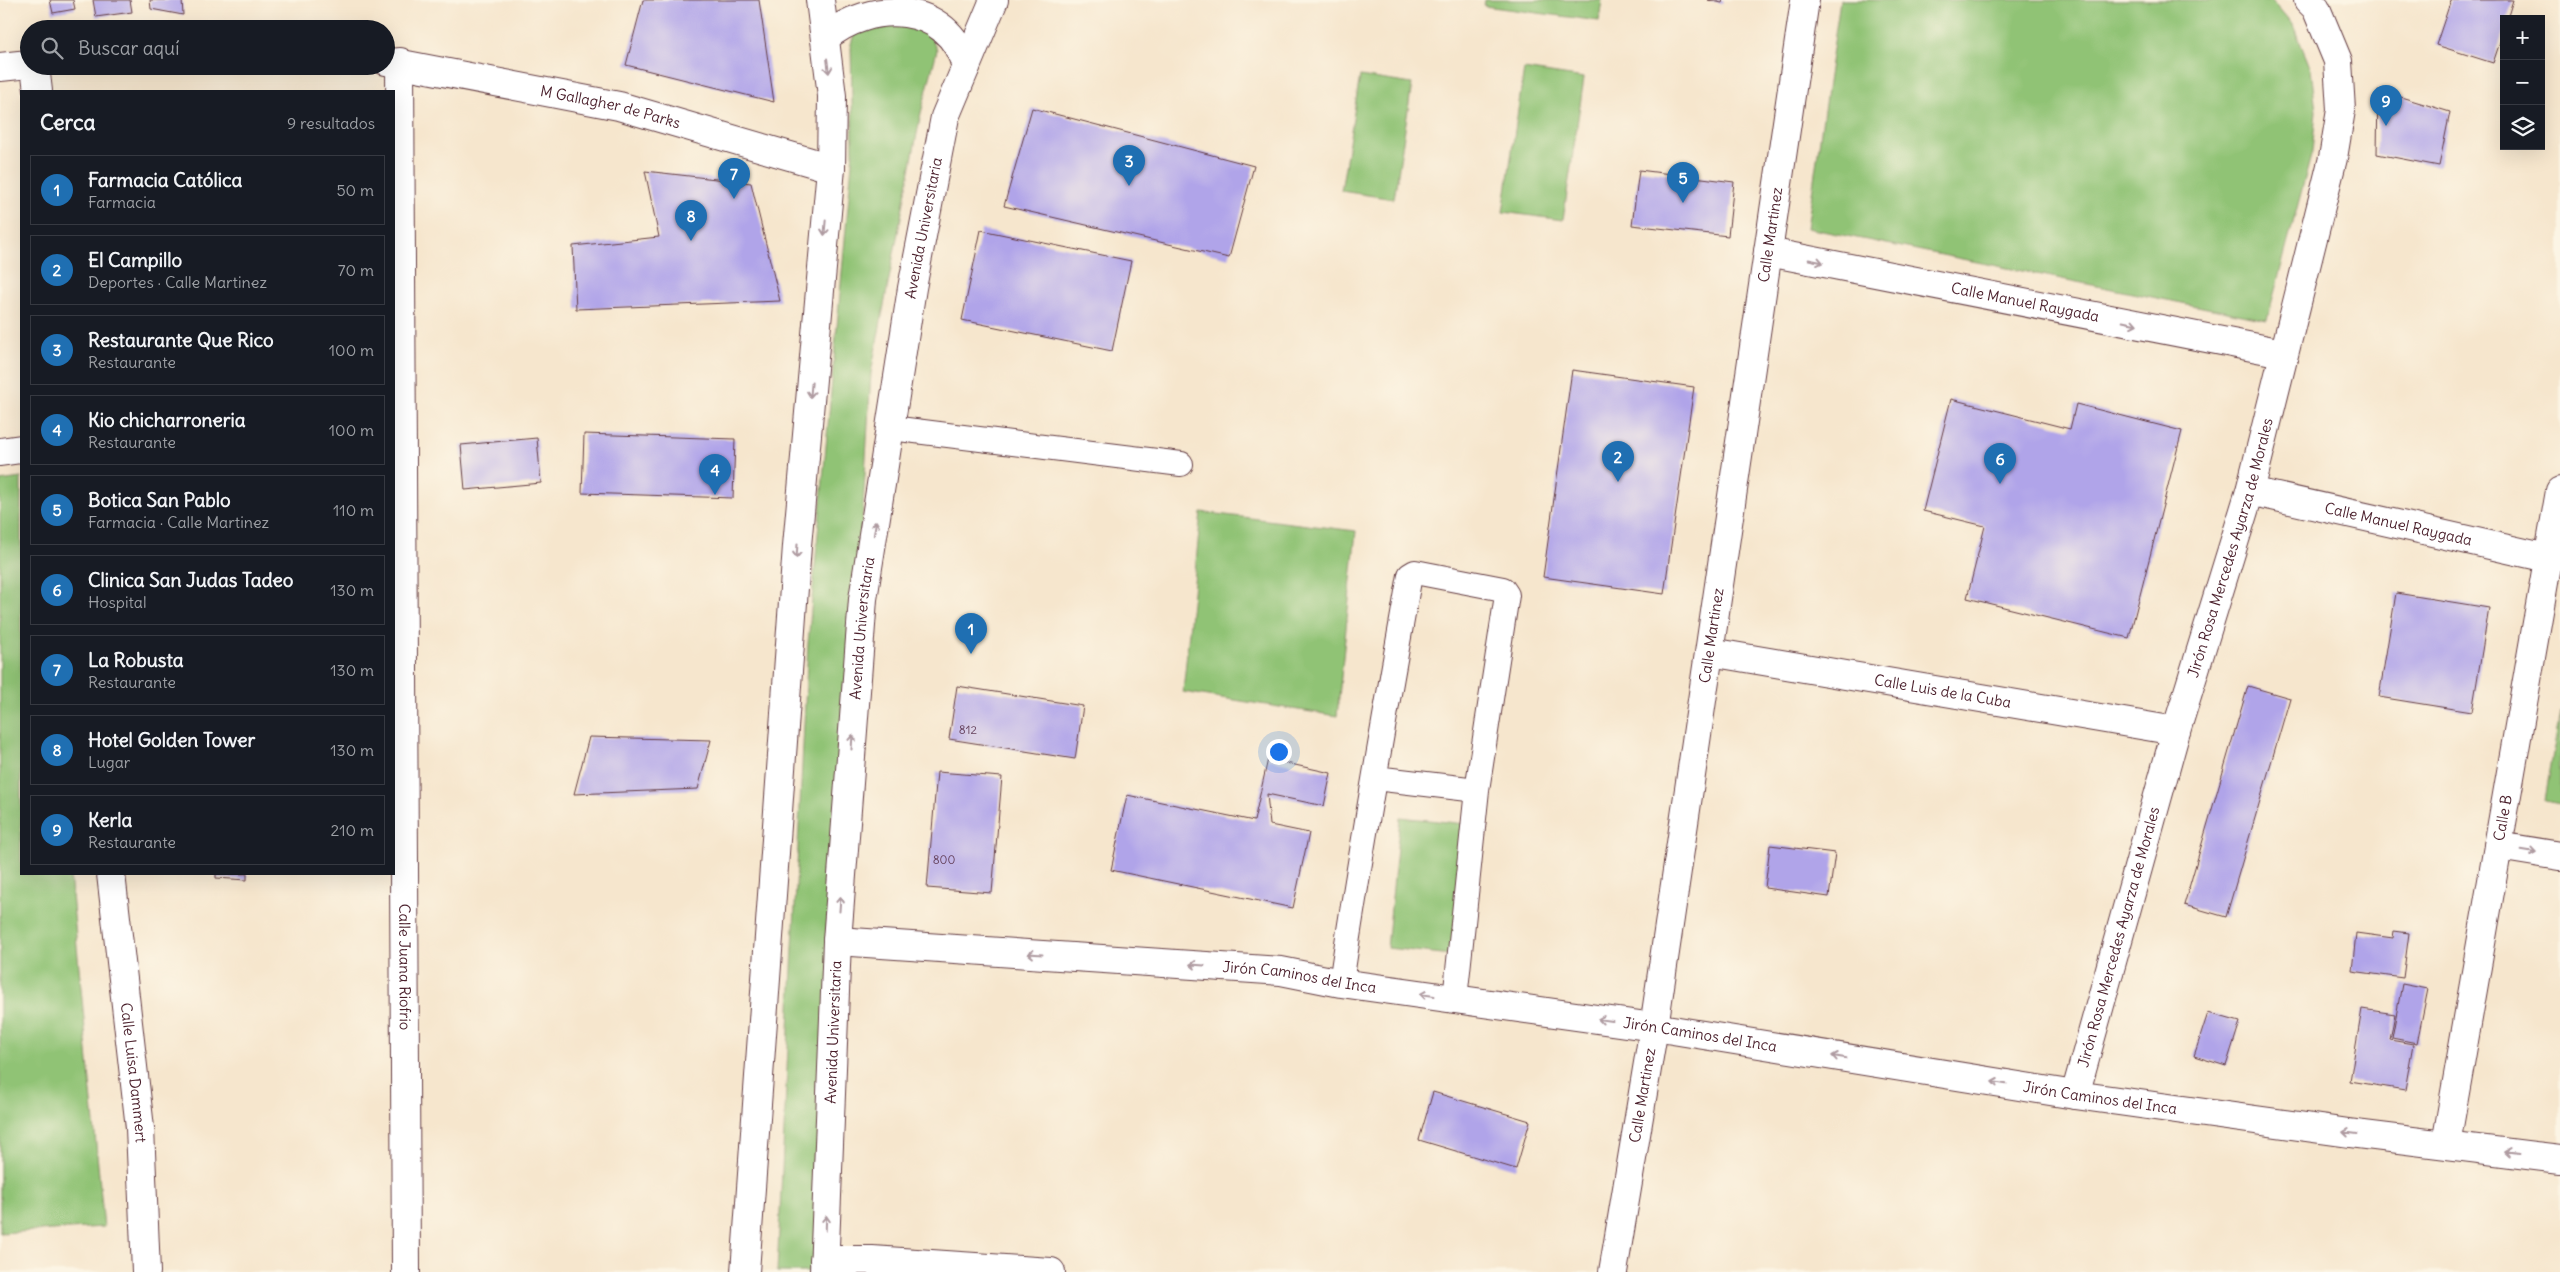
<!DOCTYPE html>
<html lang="es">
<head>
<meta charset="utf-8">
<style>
  :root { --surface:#171b24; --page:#20242c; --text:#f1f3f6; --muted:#9ea1a6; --line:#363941; --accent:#1f6fb2 }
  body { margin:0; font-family:Delius,sans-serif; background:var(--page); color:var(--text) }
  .controls { position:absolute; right:15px; top:15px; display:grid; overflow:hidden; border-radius:0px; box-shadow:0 5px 20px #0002 }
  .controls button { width:45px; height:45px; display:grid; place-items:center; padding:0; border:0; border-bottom:1px solid var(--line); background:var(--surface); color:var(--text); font:25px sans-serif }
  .you { position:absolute; left:1278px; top:751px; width:18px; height:18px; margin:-12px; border:4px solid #fff; border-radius:50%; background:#1a73e8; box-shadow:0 0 0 8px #1a73e833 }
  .badge { display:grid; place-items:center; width:32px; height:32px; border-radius:50%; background:var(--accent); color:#fff; font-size:16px; font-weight:700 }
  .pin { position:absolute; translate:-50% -41px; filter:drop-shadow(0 1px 2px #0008) }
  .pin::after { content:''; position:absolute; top:26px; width:18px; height:15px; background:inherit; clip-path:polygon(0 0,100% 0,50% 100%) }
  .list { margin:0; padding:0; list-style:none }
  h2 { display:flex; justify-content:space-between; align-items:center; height:65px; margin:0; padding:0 20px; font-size:21px }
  h2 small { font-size:16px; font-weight:400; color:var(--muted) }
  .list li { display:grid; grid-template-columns:32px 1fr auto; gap:15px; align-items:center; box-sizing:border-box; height:70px; margin:0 10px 10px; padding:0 10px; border:1px solid var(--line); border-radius:0px }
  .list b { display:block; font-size:19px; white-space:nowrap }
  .list p { margin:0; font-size:16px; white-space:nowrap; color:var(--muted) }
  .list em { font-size:16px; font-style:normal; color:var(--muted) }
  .icon { flex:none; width:28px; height:28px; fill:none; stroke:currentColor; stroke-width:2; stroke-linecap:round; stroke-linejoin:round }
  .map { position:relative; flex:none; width:2560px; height:1272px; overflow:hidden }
  .search { position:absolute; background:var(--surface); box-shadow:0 5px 20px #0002; left:20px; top:20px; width:375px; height:55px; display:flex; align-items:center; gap:12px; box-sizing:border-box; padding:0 18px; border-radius:28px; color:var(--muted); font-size:19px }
  .panel { position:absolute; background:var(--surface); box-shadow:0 5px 20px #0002; left:20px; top:90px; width:375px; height:785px; border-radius:0px }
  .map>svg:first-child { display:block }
  .green { fill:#90c374; stroke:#6d7150 }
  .building { fill:#b0a4e9 }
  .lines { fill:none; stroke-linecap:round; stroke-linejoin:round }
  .lane-casing { stroke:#643d43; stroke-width:26 }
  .street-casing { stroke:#643d43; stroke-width:30 }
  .primary-casing { stroke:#643d43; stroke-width:30 }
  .lane { stroke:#fff; stroke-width:24 }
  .street { stroke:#fff; stroke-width:28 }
  .primary { stroke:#fff; stroke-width:28 }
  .oneway { stroke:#ae9aa0 }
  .labels { text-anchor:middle; stroke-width:4; stroke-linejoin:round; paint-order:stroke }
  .number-label { font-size:12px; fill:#64405a }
  .street-label { font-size:15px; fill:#4a1f2b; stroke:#fcf5e5 }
</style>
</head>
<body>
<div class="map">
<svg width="2560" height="1272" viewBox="0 0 2560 1272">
  <rect width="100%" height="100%" fill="#fcf5e5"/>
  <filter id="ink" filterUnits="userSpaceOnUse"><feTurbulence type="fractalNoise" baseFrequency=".02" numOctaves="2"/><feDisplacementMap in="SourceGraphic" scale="10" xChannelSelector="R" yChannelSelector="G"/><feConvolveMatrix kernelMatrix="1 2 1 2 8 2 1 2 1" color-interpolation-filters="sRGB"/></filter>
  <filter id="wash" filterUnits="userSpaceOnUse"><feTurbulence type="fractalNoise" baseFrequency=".0096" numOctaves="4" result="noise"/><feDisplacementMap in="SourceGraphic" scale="20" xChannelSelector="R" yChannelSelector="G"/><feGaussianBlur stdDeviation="1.12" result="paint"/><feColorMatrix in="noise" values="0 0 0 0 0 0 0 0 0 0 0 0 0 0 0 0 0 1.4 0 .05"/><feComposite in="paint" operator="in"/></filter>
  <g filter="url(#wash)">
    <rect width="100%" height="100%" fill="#f6e6cd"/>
    <path class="green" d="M 1485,0 L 1602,0 L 1599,21 L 1484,6 Z
      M 1840,0 L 2272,0 L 2293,25 L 2311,69 L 2316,111 L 2312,152 L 2267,320 L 1807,228 Z
      M 873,20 L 927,30 L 937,50 L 921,113 L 871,373 L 818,1272 L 777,1272 L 808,643 L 853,152 L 851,44 L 855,31 Z
      M 1524,69 L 1584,78 L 1563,220 L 1503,212 Z
      M 1360,76 L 1412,84 L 1394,199 L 1341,191 Z
      M 21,478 L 21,874 L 70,874 L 104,1227 L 0,1233 L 0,481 Z
      M 1201,512 L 1356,531 L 1337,716 L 1183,692 Z
      M 2560,712 L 2560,803 L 2545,800 Z
      M 1400,817 L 1475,825 L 1461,956 L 1387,948 Z"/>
    <g id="blocks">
      <path class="building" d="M 50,0 L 73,0 L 75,9 L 53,13 Z
        M 93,0 L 130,0 L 132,12 L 96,17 Z
        M 150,0 L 182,0 L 183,15 L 151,9 Z
        M 643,0 L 759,0 L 774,102 L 626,65 Z
        M 1708,0 L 1723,0 L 1722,3 Z
        M 2451,0 L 2513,0 L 2507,19 L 2504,19 L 2504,30 L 2493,63 L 2436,45 Z
        M 2378,90 L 2450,112 L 2439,166 L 2377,154 Z
        M 1032,108 L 1254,166 L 1229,258 L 1004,206 Z
        M 1639,170 L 1734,182 L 1728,236 L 1632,225 Z
        M 645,171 L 751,183 L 780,301 L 576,309 L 573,246 L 659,237 Z
        M 981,230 L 1131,261 L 1112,351 L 962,320 Z
        M 1572,370 L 1694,387 L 1664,594 L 1543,577 Z
        M 1951,399 L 2070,429 L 2076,404 L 2182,431 L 2129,638 L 1967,598 L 1985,526 L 1923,511 Z
        M 584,434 L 735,439 L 733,498 L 582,493 Z
        M 537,438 L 541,483 L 465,490 L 461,445 Z
        M 2396,593 L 2489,608 L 2472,712 L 2379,697 Z
        M 957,686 L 1083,706 L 1075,759 L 949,739 Z
        M 2248,686 L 2290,698 L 2226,917 L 2184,905 Z
        M 589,737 L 711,740 L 698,789 L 574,794 Z
        M 1268,759 L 1331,773 L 1324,806 L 1267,794 L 1270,825 L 1309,833 L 1293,908 L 1111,870 L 1127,795 L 1254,821 Z
        M 937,772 L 1002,777 L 992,893 L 927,888 Z
        M 1770,845 L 1835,853 L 1829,897 L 1765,888 Z
        M 216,874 L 247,874 L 247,880 L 216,878 Z
        M 2394,931 L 2409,933 L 2403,978 L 2352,971 L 2356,933 L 2393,938 Z
        M 2402,984 L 2428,989 L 2417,1043 L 2392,1038 Z
        M 2362,1009 L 2395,1014 L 2390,1040 L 2413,1044 L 2405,1090 L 2350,1081 Z
        M 2208,1013 L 2240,1022 L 2226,1066 L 2194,1056 Z
        M 1433,1092 L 1530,1121 L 1516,1169 L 1419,1140 Z"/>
    </g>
  </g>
  <g filter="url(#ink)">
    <use href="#blocks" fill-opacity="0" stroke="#643d43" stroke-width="1"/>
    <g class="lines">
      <defs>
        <path id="lane" d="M 891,428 L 1181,464
          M 1341,983 C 1361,847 1386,711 1410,575 L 1415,572 L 1503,589 L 1507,595 L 1477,790 L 1375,778
          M 1455,999 L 1477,790"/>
        <g id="street">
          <path id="s1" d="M 386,61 L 619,106 L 831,168"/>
          <path id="s2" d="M 400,62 L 406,1272"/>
          <path d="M 35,66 L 38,91"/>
          <path d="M 0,67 L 29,64"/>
          <path id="s3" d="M 1768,252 L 2283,353"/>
          <path d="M 0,452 L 21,449"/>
          <path id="s4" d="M 2250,491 L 2548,558"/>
          <path id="s5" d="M 1710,652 L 2176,731"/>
          <path d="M 2498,846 L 2560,856"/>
          <path id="s6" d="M 111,874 L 140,1128 L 146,1272"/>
          <path id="s7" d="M 837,941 L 1281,971 L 1341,983 L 1654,1027 L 2075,1095 L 2349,1133 L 2560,1159"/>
          <path id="s8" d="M 2075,1095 L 2176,731 L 2250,491 L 2333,158 L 2341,110 L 2338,61 L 2316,8 L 2308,0"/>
          <path id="s9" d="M 2446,1144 L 2560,491"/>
          <path d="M 824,1260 L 872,1260 L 1051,1272"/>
          <path id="s10" d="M 1613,1272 L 1654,1027 L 1805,0"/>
        </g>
        <g id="primary">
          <path d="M 825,38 C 869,0 949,0 966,67"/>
          <path d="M 745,1272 L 797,546 L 831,168 L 832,96 L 820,0"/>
          <path id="s11" d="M 824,1272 L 837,941 L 863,599 L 912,288 L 945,117 L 994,0"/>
        </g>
      </defs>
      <use href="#lane" class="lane-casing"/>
      <use href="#street" class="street-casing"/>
      <use href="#primary" class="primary-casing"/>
      <use href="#lane" class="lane"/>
      <use href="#street" class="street"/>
      <use href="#primary" class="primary"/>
    </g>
    <defs><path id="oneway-shaft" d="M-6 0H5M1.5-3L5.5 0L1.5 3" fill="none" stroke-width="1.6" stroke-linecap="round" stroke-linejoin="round" transform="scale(1.25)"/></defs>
    <g class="oneway">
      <use href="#oneway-shaft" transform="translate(828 66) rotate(83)"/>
      <use href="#oneway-shaft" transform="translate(825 228) rotate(95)"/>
      <use href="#oneway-shaft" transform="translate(1816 261) rotate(11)"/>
      <use href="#oneway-shaft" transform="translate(2130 323) rotate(11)"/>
      <use href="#oneway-shaft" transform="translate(811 390) rotate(95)"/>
      <use href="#oneway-shaft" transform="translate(875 528) rotate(-81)"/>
      <use href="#oneway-shaft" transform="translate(797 551) rotate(94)"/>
      <use href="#oneway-shaft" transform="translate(852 742) rotate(-86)"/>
      <use href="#oneway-shaft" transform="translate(2529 851) rotate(9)"/>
      <use href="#oneway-shaft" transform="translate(840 904) rotate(-86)"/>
      <use href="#oneway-shaft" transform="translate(1035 954) rotate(-176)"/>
      <use href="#oneway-shaft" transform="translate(1197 965) rotate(-176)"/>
      <use href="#oneway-shaft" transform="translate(1427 995) rotate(-172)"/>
      <use href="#oneway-shaft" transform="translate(1605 1020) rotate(-172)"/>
      <use href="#oneway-shaft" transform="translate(1839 1057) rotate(-171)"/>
      <use href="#oneway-shaft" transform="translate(1999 1083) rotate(-171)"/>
      <use href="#oneway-shaft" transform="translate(2350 1133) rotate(-173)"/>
      <use href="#oneway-shaft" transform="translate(2512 1153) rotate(-173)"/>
      <use href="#oneway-shaft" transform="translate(826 1223) rotate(-88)"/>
    </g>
  </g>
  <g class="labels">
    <g class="number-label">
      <text x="968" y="734">812</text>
      <text x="944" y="864">800</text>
    </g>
    <g class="street-label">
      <text dy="5" stroke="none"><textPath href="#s1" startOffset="229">M Gallagher de Parks</textPath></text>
      <text dy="5" stroke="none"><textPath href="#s11" startOffset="1050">Avenida Universitaria</textPath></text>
      <text dy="5" stroke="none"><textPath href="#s10" startOffset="1049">Calle Martinez</textPath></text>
      <text dy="5" stroke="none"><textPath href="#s3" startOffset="262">Calle Manuel Raygada</textPath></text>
      <text dy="5" stroke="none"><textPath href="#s4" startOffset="152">Calle Manuel Raygada</textPath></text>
      <text dy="5" stroke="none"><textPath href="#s8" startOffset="569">Jirón Rosa Mercedes Ayarza de Morales</textPath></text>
      <text dy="5" stroke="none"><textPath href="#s11" startOffset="645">Avenida Universitaria</textPath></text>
      <text dy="5" stroke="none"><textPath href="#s10" startOffset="644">Calle Martinez</textPath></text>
      <text dy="5" stroke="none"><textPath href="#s5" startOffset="236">Calle Luis de la Cuba</textPath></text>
      <text dy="5" stroke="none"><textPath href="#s9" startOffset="331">Calle B</textPath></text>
      <text dy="5" stroke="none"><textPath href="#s8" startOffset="164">Jirón Rosa Mercedes Ayarza de Morales</textPath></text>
      <text dy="5" stroke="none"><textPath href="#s2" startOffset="905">Calle Juana Riofrio</textPath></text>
      <text dy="5" stroke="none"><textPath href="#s7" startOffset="464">Jirón Caminos del Inca</textPath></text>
      <text dy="5" stroke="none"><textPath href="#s11" startOffset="240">Avenida Universitaria</textPath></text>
      <text dy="5" stroke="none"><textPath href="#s7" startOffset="869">Jirón Caminos del Inca</textPath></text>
      <text dy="5" stroke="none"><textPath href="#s6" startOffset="200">Calle Luisa Dammert</textPath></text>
      <text dy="5" stroke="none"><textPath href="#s10" startOffset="179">Calle Martinez</textPath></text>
      <text dy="5" stroke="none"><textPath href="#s7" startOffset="1274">Jirón Caminos del Inca</textPath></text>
    </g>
  </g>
</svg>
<div class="controls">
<button>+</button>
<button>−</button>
<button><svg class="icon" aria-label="layers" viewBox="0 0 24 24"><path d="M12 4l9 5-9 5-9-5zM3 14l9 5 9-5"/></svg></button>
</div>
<div class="you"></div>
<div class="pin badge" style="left:971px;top:654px">1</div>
<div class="pin badge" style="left:1618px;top:482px">2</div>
<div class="pin badge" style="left:1129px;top:186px">3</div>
<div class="pin badge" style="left:715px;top:495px">4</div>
<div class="pin badge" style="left:1683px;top:203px">5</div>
<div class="pin badge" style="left:2000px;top:484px">6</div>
<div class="pin badge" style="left:734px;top:199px">7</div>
<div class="pin badge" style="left:691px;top:241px">8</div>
<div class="pin badge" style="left:2386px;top:126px">9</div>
<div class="search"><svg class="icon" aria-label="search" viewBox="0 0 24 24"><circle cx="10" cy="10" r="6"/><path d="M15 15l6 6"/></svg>Buscar aquí</div>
<section class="panel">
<h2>Cerca<small>9 resultados</small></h2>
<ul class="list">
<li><span class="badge">1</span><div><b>Farmacia Católica</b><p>Farmacia</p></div><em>50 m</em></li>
<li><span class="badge">2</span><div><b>El Campillo</b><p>Deportes · Calle Martinez</p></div><em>70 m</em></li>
<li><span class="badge">3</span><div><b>Restaurante Que Rico</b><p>Restaurante</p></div><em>100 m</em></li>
<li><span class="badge">4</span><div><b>Kio chicharroneria</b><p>Restaurante</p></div><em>100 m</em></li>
<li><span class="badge">5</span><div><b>Botica San Pablo</b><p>Farmacia · Calle Martinez</p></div><em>110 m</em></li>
<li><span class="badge">6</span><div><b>Clinica San Judas Tadeo</b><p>Hospital</p></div><em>130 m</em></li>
<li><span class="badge">7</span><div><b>La Robusta</b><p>Restaurante</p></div><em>130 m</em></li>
<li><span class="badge">8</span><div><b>Hotel Golden Tower</b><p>Lugar</p></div><em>130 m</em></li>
<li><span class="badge">9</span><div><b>Kerla</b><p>Restaurante</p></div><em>210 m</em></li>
</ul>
</section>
</div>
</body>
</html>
